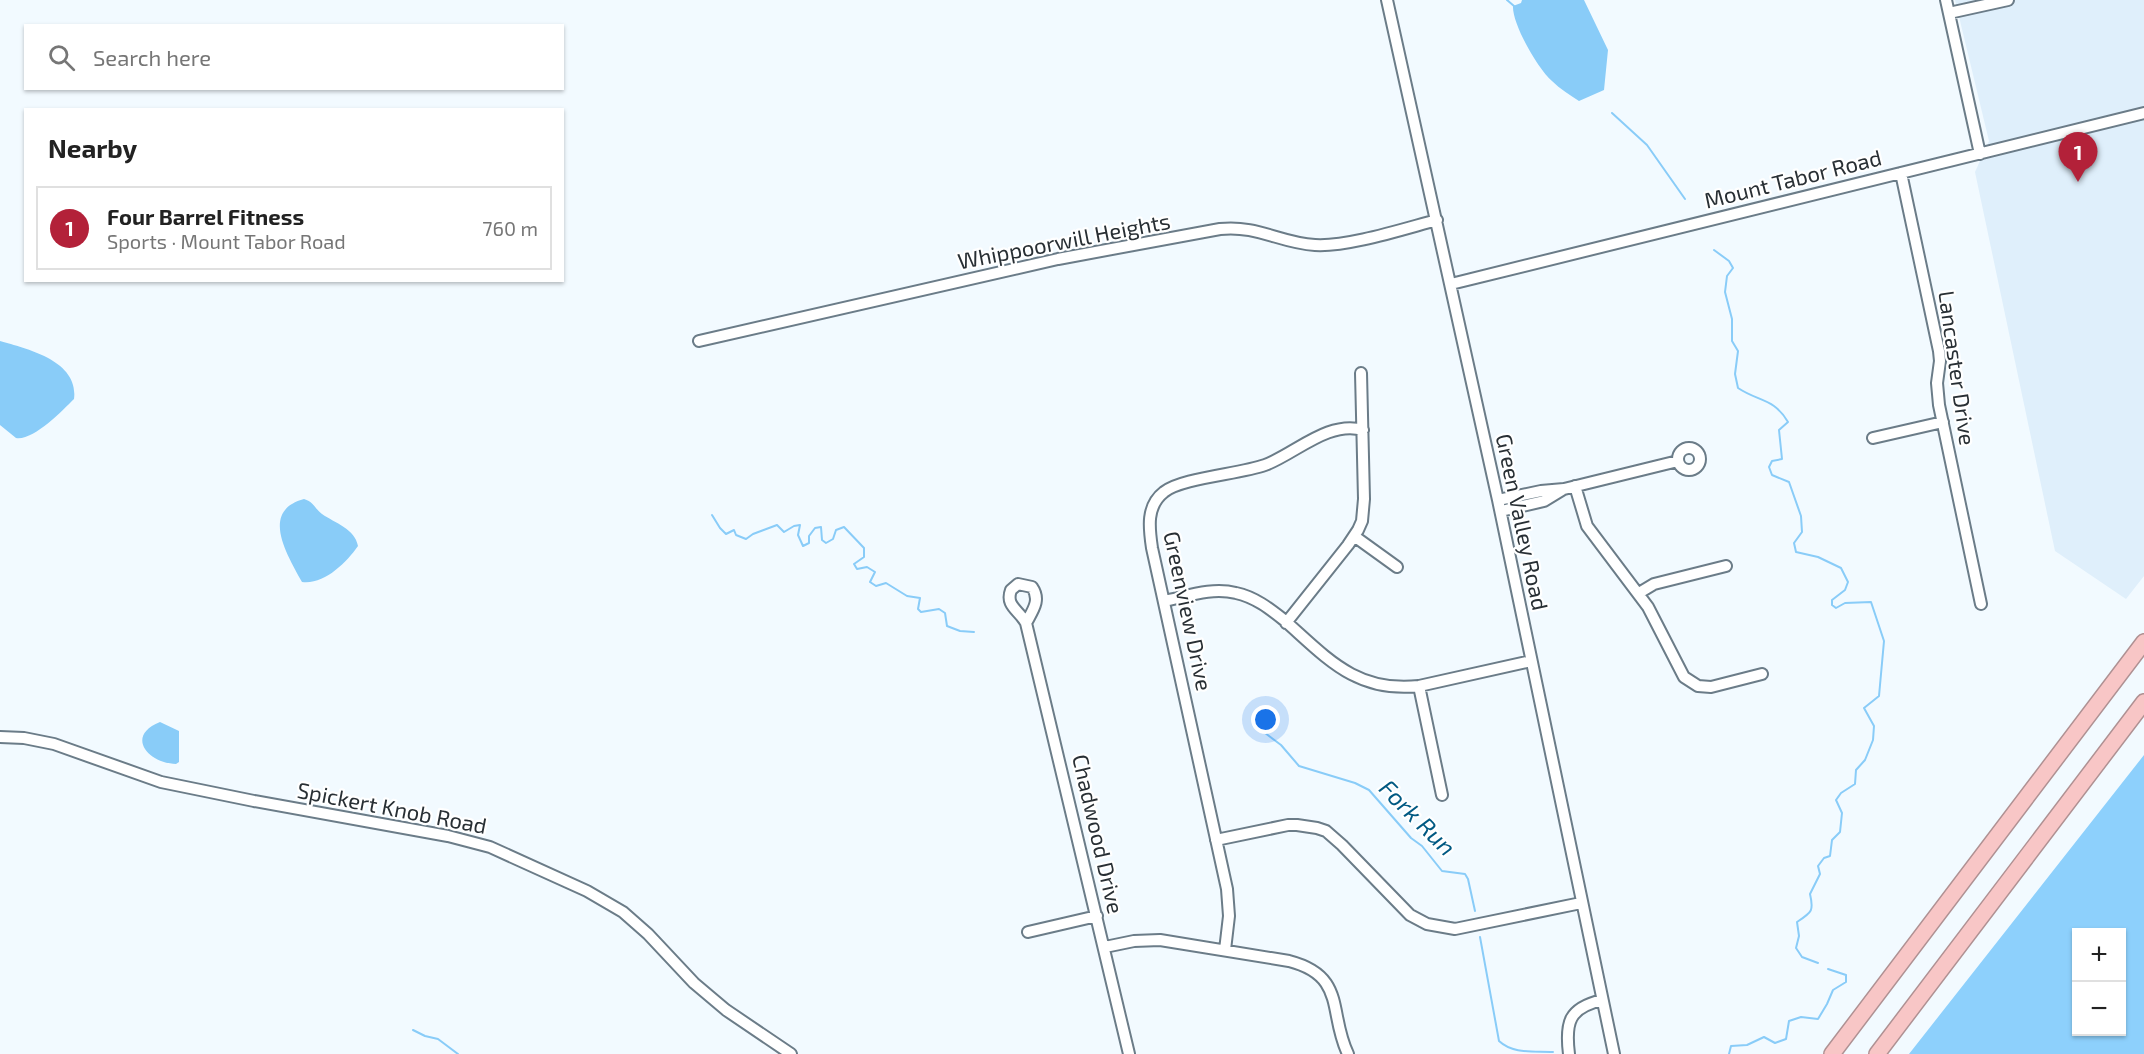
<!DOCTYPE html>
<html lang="en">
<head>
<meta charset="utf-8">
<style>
  :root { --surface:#fff; --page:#f2f2f2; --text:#222; --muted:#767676; --line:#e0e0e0; --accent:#b32139 }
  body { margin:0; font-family:"Exo 2",sans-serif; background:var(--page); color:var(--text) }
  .controls { position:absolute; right:18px; bottom:18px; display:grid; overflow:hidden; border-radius:0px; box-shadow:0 2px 4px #0004 }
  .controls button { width:54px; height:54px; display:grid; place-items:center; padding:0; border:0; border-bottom:2px solid var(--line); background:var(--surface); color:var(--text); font:30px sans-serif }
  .you { position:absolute; left:1266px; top:720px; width:21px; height:21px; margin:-15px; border:4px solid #fff; border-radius:50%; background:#1a73e8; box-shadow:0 0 0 9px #1a73e833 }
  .badge { display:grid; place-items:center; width:39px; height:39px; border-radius:50%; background:var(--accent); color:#fff; font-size:20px; font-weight:700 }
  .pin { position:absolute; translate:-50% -50px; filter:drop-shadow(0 2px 3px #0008) }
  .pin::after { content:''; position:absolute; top:32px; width:21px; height:18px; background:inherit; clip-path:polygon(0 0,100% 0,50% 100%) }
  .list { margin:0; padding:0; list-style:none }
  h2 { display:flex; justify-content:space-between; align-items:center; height:78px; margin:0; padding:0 24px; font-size:26px }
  h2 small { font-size:20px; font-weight:400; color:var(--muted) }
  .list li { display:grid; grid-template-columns:39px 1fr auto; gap:18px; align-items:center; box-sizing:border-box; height:84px; margin:0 12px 12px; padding:0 12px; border:2px solid var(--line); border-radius:0px }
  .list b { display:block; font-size:22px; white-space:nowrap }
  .list p { margin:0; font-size:20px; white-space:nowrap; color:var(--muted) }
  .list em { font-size:20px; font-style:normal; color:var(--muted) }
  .icon { flex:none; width:33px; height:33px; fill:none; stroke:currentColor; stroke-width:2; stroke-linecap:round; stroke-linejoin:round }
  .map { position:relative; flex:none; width:2144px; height:1054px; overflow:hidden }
  .search { position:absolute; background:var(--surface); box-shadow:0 2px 4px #0004; left:24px; top:24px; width:540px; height:66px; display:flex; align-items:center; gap:15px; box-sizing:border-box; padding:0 21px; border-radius:0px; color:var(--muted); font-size:22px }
  .panel { position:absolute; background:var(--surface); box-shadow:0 2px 4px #0004; left:24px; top:108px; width:540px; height:174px; border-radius:0px }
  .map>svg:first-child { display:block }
  .built { fill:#dfeffb }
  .forest { fill:#8dd0fc; fill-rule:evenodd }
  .water { fill:#89ccf8 }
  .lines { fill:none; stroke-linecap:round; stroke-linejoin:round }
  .stream { stroke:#89ccf8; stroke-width:2 }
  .minor-casing { stroke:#6b7c88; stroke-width:14 }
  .highway-casing { stroke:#af9193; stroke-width:18 }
  .minor { stroke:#fff; stroke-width:10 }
  .highway { stroke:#f8c6c6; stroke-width:15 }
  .labels { text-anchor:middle; stroke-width:4.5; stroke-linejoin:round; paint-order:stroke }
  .street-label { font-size:22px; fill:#282f34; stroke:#fff }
  .water-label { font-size:24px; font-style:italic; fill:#005982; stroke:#fff }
</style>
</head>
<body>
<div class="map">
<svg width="2144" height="1054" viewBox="0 0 2144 1054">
  <rect width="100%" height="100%" fill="#f2faff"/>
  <path class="built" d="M 1955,0 L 2144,0 L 2144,576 L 2126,599 L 2055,551 L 1975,172 L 1989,141 Z"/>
  <path class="forest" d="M 2144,755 L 2144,1054 L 1909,1054 ZM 2076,932 L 2122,932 L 2122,1032 L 2076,1032 Z"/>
  <path class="water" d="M 1522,0 L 1584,0 L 1608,50 L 1604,90 L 1579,101 C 1570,95 1560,89 1552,81 C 1538,69 1512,24 1513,6 L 1521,3 Z
    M 0,341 C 28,349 79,361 74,399 C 62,411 33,441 16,438 L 0,425 Z
    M 304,499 C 314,502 315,509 322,514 C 335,523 355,529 358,546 C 346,563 324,585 302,582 C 288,556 259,511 304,499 Z
    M 160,722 L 179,731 L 179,762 L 176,764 C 148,763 125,736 160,722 Z"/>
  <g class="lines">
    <path class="stream" d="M 1507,0 L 1514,6
      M 1612,113 L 1647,145 L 1685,199
      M 1714,250 L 1729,261 L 1733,268 L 1727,276 L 1725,292 L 1732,319 L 1732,341 L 1738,351 L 1735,374 L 1738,388 C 1759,402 1774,398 1788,422 L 1779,430 L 1782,459 L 1772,461 L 1769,467 L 1772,475 L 1789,482 L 1801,516 L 1802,532 L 1794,543 L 1796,552 L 1818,557 L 1841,568 L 1848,582 L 1845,590 L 1832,600 L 1832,605 L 1836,608 L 1845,603 L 1871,602 L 1884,641 L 1879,696 L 1864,708 L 1874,726 L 1873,740 L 1865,760 L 1856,770 L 1855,784 L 1841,793 L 1836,800 L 1842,813 L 1840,832 L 1832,840 L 1830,856 L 1824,858 L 1818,866 L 1820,874 L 1810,894 C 1814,911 1812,912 1797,922 L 1799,936 L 1796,948 L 1802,957 L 1818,963
      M 712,515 L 720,528 L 726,534 L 734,530 L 736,535 L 746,539 L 753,534 L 777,525 L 784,532 L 794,526 L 800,525 L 798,535 L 803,546 L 809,543 L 809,536 L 815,528 L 821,527 L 822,540 L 826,543 L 833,539 L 836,530 L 844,527 L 864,548 L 864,557 L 854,564 L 857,569 L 867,567 L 875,572 L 870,582 L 876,586 L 886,583 L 907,596 L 920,598 L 918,609 L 921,612 L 939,609 L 945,613 L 947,626 L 960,631 L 974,632
      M 1256,726 L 1281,745 L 1299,766 L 1355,783 L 1369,790 L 1411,838 L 1422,846 L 1442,871 L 1465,874 L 1468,879 L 1475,911
      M 1480,937 L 1499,1041 C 1513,1054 1532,1051 1553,1052
      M 413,1030 L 425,1036 L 438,1039 L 458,1054
      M 1729,1054 L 1731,1046 L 1747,1045 L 1764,1037 L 1775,1043 L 1786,1039 L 1789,1021 L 1801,1017 L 1818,1019 L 1827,1004 L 1833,990 L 1846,982 L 1846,975 L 1828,969"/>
    <defs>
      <path id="minor" d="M 1387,0 L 1498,500 L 1614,1054
        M 1946,0 L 1980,154
        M 1949,13 L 2008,0
        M 1901,173 L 1939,351 L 1940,361 L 1937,383 L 1939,405 L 1981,604
        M 1451,284 L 2144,113
        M 699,341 L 1058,259 L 1220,229 C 1258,225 1280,243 1315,245 C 1348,247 1403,229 1437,220
        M 1873,438 L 1943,422
        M1678 459a11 11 0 1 1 22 0a11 11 0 1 1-22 0Z
        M 1575,486 L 1587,526 L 1648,607 L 1684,677 L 1698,686 L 1711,687 L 1762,674
        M 1498,500 L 1541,491 L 1564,489 L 1678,461
        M 1501,511 L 1544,501 L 1562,490
        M 1354,536 L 1397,567
        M 1018,584 L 1032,587 C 1041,600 1033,610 1026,623 C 1019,610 1005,606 1011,590 Z
        M 1639,593 L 1654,584 L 1726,566
        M 1164,601 C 1188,596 1212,587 1236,593 C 1255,597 1270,609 1284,620 C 1327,658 1356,693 1419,686 L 1531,661
        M 1026,623 L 1129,1054
        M 1286,623 L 1348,545 L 1358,530 L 1362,521 L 1364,499 L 1361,373
        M 1419,686 L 1442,795
        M 0,737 L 24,738 L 54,744 L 161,782 L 254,801 L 448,836 L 490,847 L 587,891 L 623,912 L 648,934 L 694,983 L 726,1010 L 791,1054
        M 1216,840 L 1288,825 L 1297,825 L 1317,828 L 1326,831 L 1342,845 L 1410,915 L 1427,924 L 1455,929 L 1581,903
        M 1028,932 L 1097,916
        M 1105,947 L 1134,941 L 1160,940 L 1289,961 C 1347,976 1328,1013 1348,1054
        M 1225,950 L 1229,916 L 1227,889 L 1152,548 C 1149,528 1146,506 1164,492 C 1181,478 1240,474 1265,465 C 1295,454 1328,420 1363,430
        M 1569,1054 C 1565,1022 1569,1008 1602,1000"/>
      <path id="highway" d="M 1832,1054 L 2144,642
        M 1877,1054 L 2144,702"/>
    </defs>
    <use href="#minor" class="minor-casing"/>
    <use href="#highway" class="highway-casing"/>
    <use href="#minor" class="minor"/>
    <use href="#highway" class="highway"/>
  </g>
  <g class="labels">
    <g class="street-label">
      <text transform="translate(1793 179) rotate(-14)" y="8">Mount Tabor Road</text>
      <text transform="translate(1064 241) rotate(-11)" y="8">Whippoorwill Heights</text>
      <text transform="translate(1957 368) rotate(82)" y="8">Lancaster Drive</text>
      <text transform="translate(1522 522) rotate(78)" y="8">Green Valley Road</text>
      <text transform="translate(1188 611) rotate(78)" y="8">Greenview Drive</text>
      <text transform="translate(392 808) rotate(11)" y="8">Spickert Knob Road</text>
      <text transform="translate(1098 834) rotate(77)" y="8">Chadwood Drive</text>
    </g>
    <g class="water-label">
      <text transform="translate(1417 818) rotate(45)" y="8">Fork Run</text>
    </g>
  </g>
</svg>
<div class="controls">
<button>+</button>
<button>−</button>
</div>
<div class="you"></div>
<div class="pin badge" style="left:2078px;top:182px">1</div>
<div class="search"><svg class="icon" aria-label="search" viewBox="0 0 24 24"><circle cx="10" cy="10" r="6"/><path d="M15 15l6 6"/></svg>Search here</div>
<section class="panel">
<h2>Nearby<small></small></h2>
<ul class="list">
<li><span class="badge">1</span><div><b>Four Barrel Fitness</b><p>Sports · Mount Tabor Road</p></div><em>760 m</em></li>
</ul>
</section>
</div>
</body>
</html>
